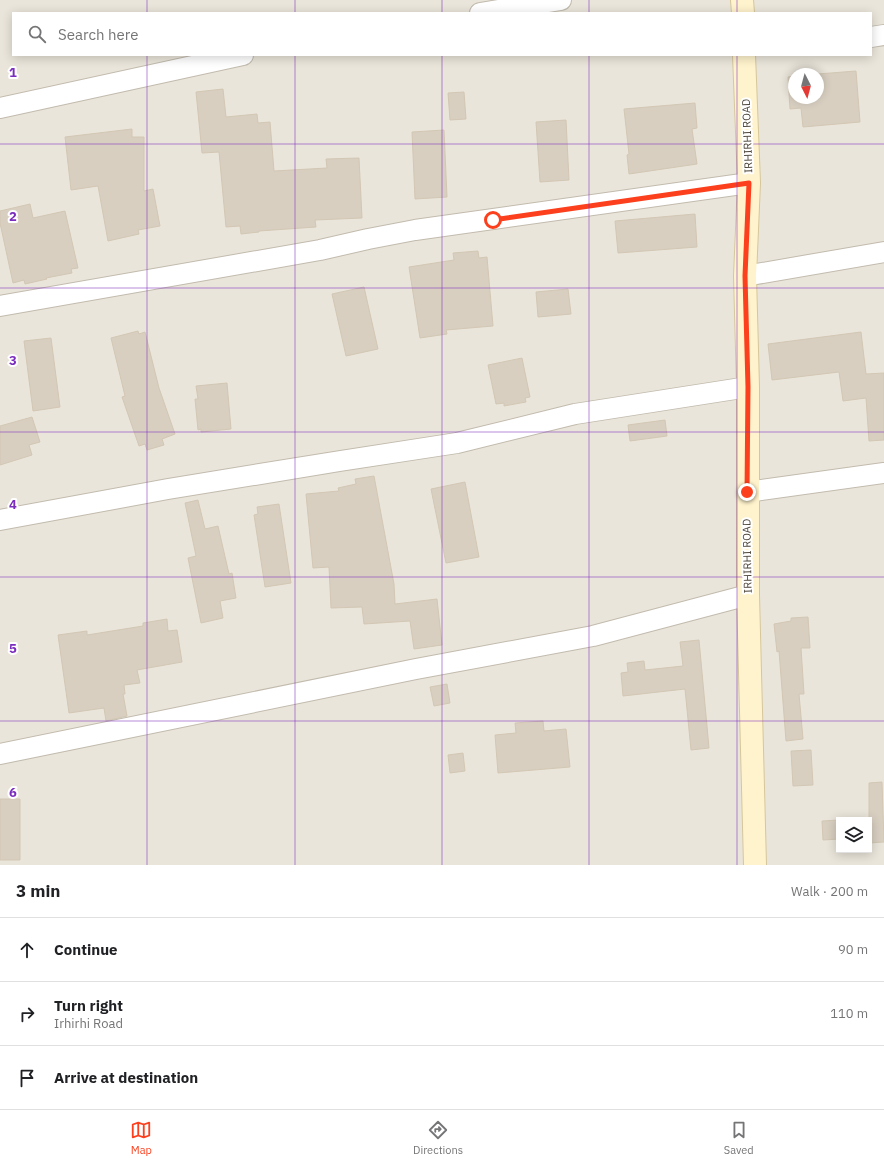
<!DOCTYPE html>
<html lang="en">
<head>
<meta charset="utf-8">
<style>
  :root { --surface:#fff; --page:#f2f2f2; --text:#202124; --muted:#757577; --line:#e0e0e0; --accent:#fc3f1d }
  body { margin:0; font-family:"IBM Plex Sans",sans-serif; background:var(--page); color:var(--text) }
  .controls { position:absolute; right:12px; bottom:12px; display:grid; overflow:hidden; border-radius:0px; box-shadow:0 2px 10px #0003 }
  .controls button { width:36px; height:36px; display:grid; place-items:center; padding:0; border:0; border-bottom:1px solid var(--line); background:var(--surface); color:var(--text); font:20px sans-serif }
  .compass { position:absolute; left:788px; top:68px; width:36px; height:36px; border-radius:50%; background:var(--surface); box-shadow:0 2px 10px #0003; rotate:174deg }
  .stop { position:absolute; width:12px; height:12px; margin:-9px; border:3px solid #fc3f1d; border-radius:50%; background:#fff }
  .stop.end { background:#fc3f1d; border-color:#fff; box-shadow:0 1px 4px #0008 }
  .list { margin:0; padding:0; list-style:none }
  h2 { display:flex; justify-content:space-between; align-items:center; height:52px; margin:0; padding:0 16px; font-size:17px }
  h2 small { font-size:13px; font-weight:400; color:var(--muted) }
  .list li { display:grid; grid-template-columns:26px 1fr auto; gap:12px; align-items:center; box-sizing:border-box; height:64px; padding:0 16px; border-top:1px solid var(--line) }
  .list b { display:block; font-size:15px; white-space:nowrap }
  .list p { margin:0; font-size:13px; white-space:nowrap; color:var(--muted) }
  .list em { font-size:13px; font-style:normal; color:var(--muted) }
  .icon { flex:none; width:22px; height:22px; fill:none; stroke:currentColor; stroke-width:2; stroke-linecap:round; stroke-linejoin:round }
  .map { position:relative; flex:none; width:884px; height:865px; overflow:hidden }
  .search { position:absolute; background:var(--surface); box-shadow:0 2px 10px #0003; left:12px; right:12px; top:12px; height:44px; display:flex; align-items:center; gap:10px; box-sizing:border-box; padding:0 14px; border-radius:0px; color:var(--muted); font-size:15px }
  .sheet { height:244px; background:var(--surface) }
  nav { display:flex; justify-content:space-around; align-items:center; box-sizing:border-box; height:56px; border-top:1px solid var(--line); background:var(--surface); font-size:11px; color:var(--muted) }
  nav a { display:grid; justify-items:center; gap:2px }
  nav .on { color:var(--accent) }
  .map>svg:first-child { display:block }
  .residential { fill:#eae5da; fill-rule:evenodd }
  .building { fill:#d8cfc1; stroke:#d3c7b4 }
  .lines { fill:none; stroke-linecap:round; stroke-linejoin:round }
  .street-casing { stroke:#c2bbae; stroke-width:22 }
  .secondary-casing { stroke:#d6c79b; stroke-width:24 }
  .street { stroke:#fff; stroke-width:20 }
  .secondary { stroke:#fff3cd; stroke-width:22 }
  .route { stroke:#fc3f1d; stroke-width:5 }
  .grid { fill:none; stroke:#7b2cbf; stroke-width:1; stroke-opacity:0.55 }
  .labels { text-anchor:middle; stroke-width:4; stroke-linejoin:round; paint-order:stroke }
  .street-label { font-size:11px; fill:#4b4439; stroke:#fff }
  .grid-label { font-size:13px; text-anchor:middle; font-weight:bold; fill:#7b2cbf; stroke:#fff; stroke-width:4; stroke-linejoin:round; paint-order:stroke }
</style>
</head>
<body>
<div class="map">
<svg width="884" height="865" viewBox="0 0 884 865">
  <rect width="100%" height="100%" fill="#f6f3ec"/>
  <path class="residential" d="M 0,0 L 884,0 L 884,865 L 0,865 ZM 13,13 L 871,13 L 871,55 L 13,55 ZM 794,74 L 818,74 L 818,98 L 794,98 ZM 839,820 L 869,820 L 869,850 L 839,850 Z"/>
  <path class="building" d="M 856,71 L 860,122 L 803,127 L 801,108 L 790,109 L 788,77 L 794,76 L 794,98 L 818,98 L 818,74 Z
    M 223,89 L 226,117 L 257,114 L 258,123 L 270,122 L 274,171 L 327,168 L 326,159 L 359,158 L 362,218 L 315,220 L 316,227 L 259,231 L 259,232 L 241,234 L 240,226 L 226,227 L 219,152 L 202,153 L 196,92 Z
    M 464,92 L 466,119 L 450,120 L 448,93 Z
    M 695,103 L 697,128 L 692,129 L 697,164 L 629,174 L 627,155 L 629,154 L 624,109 Z
    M 566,120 L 569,180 L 540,182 L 536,122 Z
    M 132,129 L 132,137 L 144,137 L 144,191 L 153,189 L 160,226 L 138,230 L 139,234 L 108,241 L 98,186 L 71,190 L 65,137 Z
    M 444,130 L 447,197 L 415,199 L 412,132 Z
    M 30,204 L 33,218 L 65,211 L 78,268 L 71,269 L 72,273 L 46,278 L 47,279 L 25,284 L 24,280 L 13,283 L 0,223 L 0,211 Z
    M 695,214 L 697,247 L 618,253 L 615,221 Z
    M 478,251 L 479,258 L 487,257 L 493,326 L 446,330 L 447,334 L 420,338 L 409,267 L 454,260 L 453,253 Z
    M 364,287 L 378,349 L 346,356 L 332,294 Z
    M 568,289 L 571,314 L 538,317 L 536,292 Z
    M 138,331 L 139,334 L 145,332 L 159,388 L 175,434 L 162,439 L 164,445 L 147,450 L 145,444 L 139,446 L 122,397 L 125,396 L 111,338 Z
    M 861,332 L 866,374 L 884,373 L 884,440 L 869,441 L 866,398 L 843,401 L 839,372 L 772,380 L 768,344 Z
    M 51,338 L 60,407 L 33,411 L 24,341 Z
    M 522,358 L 530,397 L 525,398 L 526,402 L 504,406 L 504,403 L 496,404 L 488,365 Z
    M 227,383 L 231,429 L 201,432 L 201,429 L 198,430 L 195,399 L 198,399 L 196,386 Z
    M 32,417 L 40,442 L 29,445 L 32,455 L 0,465 L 0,426 Z
    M 665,420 L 667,436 L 630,441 L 628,425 Z
    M 374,476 L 394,584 L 395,604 L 437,599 L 442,645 L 414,649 L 410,621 L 364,624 L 362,607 L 331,608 L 329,567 L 313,568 L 306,494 L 339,491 L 338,488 L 356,484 L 355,479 Z
    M 465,482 L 479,557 L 446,563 L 431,489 Z
    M 198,500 L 205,529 L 218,526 L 229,574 L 232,573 L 236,598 L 220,601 L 223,618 L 201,623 L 188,558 L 196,556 L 185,503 Z
    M 279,504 L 291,583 L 265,587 L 254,515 L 258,514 L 257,507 Z
    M 808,617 L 810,648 L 801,648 L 804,694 L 799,694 L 803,739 L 786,741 L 779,651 L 777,652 L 774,624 L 791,621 L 791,618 Z
    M 167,619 L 168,631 L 177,630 L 182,662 L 137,670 L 140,683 L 124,685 L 125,694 L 123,694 L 127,716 L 106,721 L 104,708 L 69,713 L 58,635 L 87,631 L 87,635 L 143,626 L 143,623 Z
    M 699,640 L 709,748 L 691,750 L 685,689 L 623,696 L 621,673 L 628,672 L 627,663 L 644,661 L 645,670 L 683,666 L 680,642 Z
    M 447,684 L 450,703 L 434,706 L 430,687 Z
    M 543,721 L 544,731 L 566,729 L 570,767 L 498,773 L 495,735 L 516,733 L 515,723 Z
    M 811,750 L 813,785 L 793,786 L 791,751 Z
    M 463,753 L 465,771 L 450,773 L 448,755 Z
    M 882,782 L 884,842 L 869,843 L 869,783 Z
    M 0,799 L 20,799 L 20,860 L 0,860 Z
    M 839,820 L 839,839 L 823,840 L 822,821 Z"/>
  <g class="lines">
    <defs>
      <path id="street" d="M 480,13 L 561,0
        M 871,37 L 884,35
        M 0,108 L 243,55
        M 745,276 L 884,252
        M 0,306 L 320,250 L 368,239 L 415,230 L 749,183
        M 747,492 L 884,473
        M 0,520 L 168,489 L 340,461 L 457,443 L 575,414 L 748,387
        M 0,754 L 416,669 L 593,636 L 748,595"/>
      <path id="secondary" d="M 742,0 L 743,13
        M 744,55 L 749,183 L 745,276 L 748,387 L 748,595 L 755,865"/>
    </defs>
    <use href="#street" class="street-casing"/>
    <use href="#secondary" class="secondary-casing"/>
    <use href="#street" class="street"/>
    <use href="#secondary" class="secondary"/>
  </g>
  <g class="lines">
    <path class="route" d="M 493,220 L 749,183 L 745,276 L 748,387 L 747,492"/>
  </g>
  <path class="grid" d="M 147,0 L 147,13M 295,0 L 295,13M 442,0 L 442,13M 589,0 L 589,13M 737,0 L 737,13M 147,55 L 147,865M 295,55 L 295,865M 442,55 L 442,865M 589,55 L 589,865M 737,55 L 737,865M 0,144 L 884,144M 0,288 L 884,288M 0,432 L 884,432M 0,577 L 884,577M 0,721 L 884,721"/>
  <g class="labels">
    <g class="street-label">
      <text transform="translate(747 136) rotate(-92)" y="4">IRHIRHI ROAD</text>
      <text transform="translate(747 556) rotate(-91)" y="4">IRHIRHI ROAD</text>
    </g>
  </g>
  <g class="grid-label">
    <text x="13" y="77">1</text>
    <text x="13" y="221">2</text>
    <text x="13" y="365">3</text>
    <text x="13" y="509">4</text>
    <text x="13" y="653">5</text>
    <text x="13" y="797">6</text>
  </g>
</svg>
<div class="controls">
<button><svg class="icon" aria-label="layers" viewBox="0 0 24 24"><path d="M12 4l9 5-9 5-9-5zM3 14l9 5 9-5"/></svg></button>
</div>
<svg class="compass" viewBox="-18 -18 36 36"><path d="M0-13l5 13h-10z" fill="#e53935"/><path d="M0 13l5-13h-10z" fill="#757577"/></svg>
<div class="stop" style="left:493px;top:220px"></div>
<div class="stop end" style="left:747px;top:492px"></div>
<div class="search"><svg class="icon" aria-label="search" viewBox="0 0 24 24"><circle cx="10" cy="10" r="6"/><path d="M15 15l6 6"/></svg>Search here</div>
</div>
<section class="sheet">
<h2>3 min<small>Walk · 200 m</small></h2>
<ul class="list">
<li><svg class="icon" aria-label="ahead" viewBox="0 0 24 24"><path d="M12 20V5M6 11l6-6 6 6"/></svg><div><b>Continue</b></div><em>90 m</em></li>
<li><svg class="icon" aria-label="right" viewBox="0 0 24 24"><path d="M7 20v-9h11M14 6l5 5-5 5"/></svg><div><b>Turn right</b><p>Irhirhi Road</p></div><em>110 m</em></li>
<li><svg class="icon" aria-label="arrive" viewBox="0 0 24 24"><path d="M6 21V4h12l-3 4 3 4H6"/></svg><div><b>Arrive at destination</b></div></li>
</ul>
</section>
<nav>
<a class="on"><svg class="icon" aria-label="map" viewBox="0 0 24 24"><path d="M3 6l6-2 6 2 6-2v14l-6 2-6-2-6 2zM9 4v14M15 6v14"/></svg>Map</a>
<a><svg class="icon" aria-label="directions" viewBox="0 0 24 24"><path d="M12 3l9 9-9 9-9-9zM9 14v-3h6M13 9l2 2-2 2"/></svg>Directions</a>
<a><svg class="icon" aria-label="saved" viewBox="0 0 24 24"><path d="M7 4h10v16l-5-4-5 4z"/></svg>Saved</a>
</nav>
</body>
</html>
